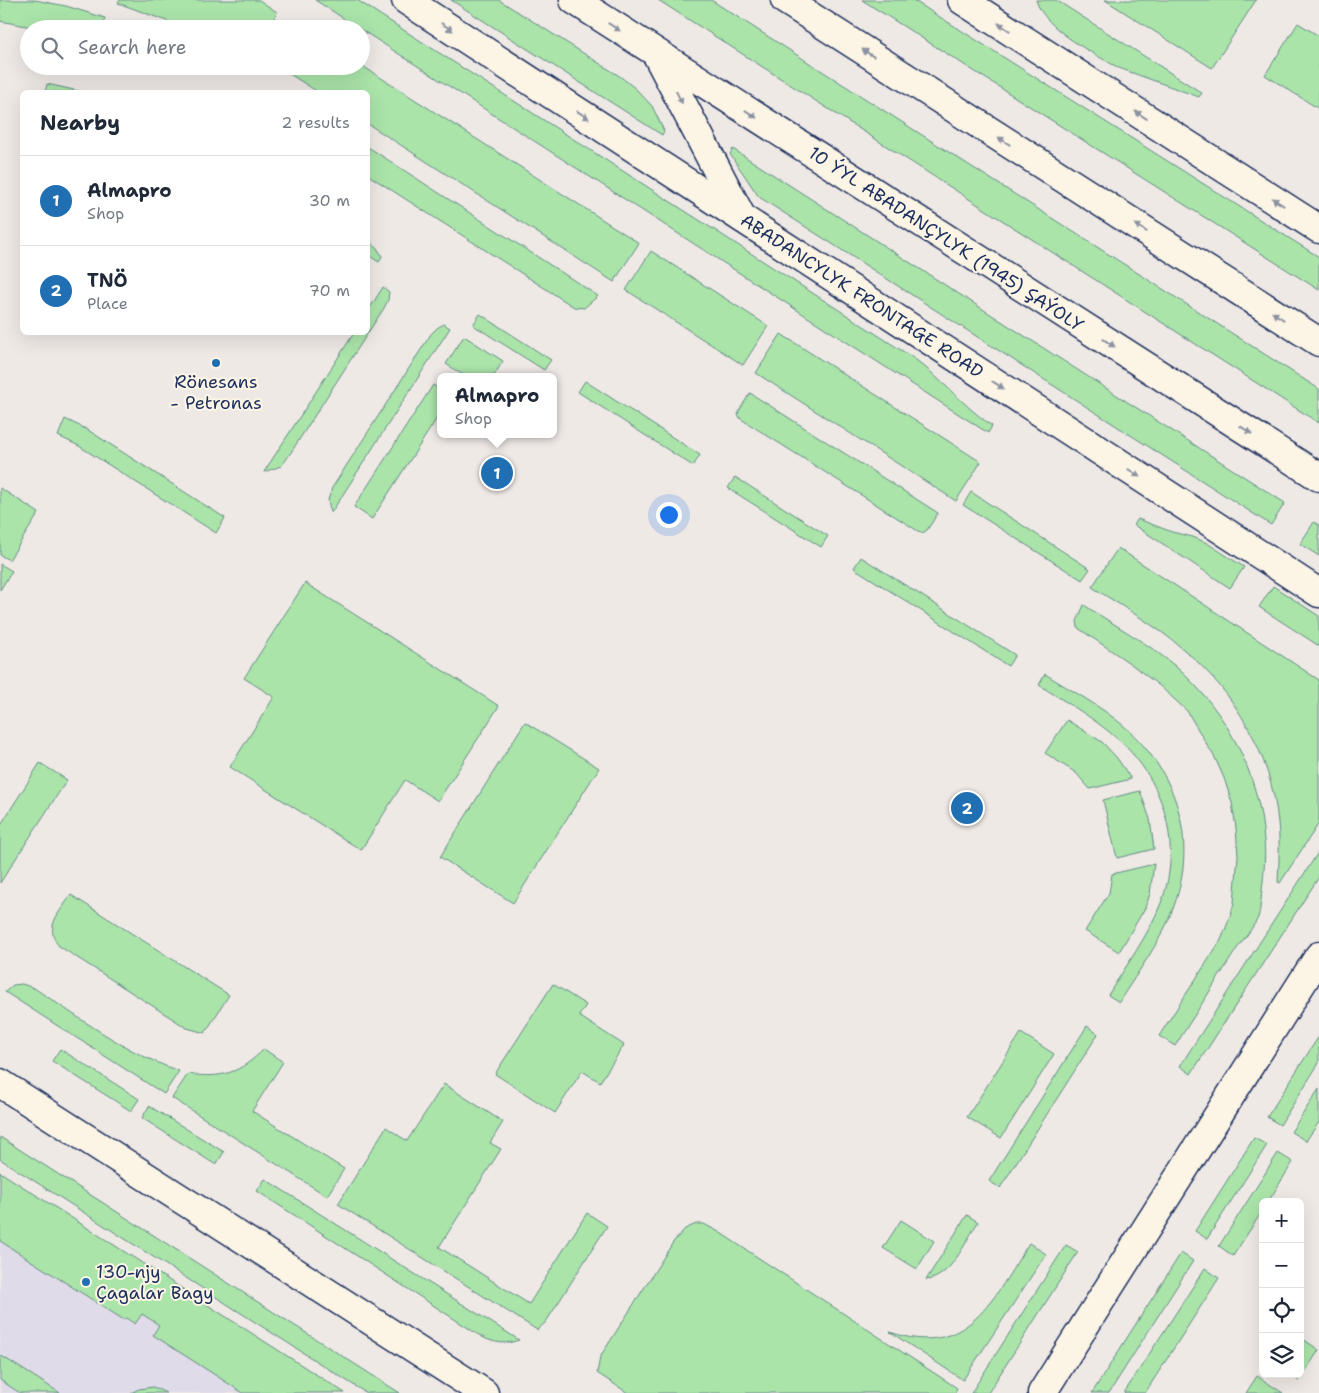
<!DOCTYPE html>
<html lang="en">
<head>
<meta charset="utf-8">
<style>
  :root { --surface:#fff; --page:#f6f6f7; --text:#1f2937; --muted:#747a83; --line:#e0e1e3; --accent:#1f6fb2 }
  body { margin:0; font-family:"Shantell Sans",sans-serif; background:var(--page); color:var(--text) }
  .controls { position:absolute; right:15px; bottom:15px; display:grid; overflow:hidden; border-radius:8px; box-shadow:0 5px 20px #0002 }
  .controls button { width:45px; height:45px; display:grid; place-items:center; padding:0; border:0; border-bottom:1px solid var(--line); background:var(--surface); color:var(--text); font:25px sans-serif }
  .you { position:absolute; left:668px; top:514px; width:18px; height:18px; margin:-12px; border:4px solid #fff; border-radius:50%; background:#1a73e8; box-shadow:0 0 0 8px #1a73e833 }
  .badge { display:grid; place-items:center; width:32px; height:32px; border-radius:50%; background:var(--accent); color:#fff; font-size:16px; font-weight:700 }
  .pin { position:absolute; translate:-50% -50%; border:2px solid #fff; box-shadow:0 1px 5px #0006 }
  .popup { position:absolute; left:437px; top:373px; width:120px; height:65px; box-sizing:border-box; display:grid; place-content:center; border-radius:8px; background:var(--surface); filter:drop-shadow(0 1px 4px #0005); font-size:16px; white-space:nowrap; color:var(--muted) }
  .popup b { font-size:19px; color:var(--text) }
  .popup::after { content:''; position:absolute; left:50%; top:100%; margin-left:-10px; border:10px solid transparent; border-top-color:var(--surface) }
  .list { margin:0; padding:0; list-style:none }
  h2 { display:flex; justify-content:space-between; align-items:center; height:65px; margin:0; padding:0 20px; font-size:21px }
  h2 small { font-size:16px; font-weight:400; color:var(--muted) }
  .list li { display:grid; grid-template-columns:32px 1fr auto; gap:15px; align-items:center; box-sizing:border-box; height:90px; padding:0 20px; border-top:1px solid var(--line) }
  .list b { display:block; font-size:19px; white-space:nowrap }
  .list p { margin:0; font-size:16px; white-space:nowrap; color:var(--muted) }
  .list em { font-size:16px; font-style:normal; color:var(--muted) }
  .icon { flex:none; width:28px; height:28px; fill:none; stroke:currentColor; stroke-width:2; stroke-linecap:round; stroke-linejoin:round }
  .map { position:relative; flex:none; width:1319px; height:1393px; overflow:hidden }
  .search { position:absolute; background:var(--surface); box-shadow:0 5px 20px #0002; left:20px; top:20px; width:350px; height:55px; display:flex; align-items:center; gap:12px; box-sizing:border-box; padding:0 18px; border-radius:28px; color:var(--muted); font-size:19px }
  .panel { position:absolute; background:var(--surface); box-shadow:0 5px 20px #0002; left:20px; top:90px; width:350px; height:245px; border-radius:8px }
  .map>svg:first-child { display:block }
  .built { fill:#e0dbe8 }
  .green { fill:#aae4a9; stroke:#628a84 }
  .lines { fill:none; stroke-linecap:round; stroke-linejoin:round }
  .street-casing { stroke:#1b2f5e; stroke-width:31 }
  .primary-casing { stroke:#1b2f5e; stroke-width:31 }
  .street { stroke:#fcf5e5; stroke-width:28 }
  .primary { stroke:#fcf5e5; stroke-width:28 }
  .oneway { fill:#8c92a2 }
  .poi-dot { fill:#1f6fb2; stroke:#fcf5e5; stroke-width:2 }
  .labels { text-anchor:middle; stroke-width:4; stroke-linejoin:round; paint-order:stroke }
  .street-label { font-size:18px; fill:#1b2f5e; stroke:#fcf5e5 }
  .poi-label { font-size:18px; fill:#1b2f5e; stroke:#fcf5e5 }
</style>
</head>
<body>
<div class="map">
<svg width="1319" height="1393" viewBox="0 0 1319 1393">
  <rect width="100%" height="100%" fill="#efe9e6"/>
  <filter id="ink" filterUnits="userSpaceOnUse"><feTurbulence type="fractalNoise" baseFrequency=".02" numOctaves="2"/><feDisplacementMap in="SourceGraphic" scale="10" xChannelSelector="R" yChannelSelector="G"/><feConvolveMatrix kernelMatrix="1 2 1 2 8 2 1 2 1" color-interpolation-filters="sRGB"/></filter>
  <g filter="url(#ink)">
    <path class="built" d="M 0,1172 L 345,1393 L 0,1393 Z"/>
    <path class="green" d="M 0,0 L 35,0 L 66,6 L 105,18 L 101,29 L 42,29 L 0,21 Z
      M 120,0 L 259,0 L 277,12 L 270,29 L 188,29 L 118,3 Z
      M 315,0 L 357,0 L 915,359 C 942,380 964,406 992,426 L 988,433 Z
      M 451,0 L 499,0 L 621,77 L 636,89 L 652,106 L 664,131 L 662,135 Z
      M 658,0 L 711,0 L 1319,389 L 1319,423 Z
      M 862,0 L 913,0 L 1319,257 L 1319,290 Z
      M 1036,0 L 1056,0 L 1202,93 L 1199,97 L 1119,68 C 1094,54 1044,29 1036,0 Z
      M 1105,0 L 1256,0 L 1212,68 Z
      M 1298,23 L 1319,36 L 1319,109 L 1265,75 Z
      M 361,65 L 639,243 L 614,282 L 368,124 L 368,92 L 318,92 L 277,66 Z
      M 47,84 L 83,92 L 45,92 Z
      M 368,147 L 598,296 L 584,308 L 574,307 L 368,175 Z
      M 733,149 L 1285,503 L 1271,525 L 759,197 L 730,154 Z
      M 368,240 L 377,248 L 382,256 L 379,262 L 368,255 Z
      M 651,251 L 768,326 L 743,365 L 626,290 Z
      M 383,287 L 389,292 L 388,300 L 384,308 L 286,460 L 281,466 L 264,472 L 354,333 L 368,332 L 368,311 Z
      M 480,314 L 551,360 L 544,370 L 473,325 Z
      M 444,324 L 450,328 L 331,513 L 328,500 L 332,488 L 431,334 L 437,328 Z
      M 781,334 L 981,462 L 956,501 L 756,373 Z
      M 464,336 L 503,361 L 493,377 L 466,377 L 446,364 Z
      M 585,381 L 700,455 L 693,466 L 578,392 Z
      M 433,385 L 441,390 L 441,412 L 372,519 L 354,507 Z
      M 750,393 L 938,513 L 927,530 L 923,533 L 918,531 L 741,419 L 738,415 L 739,411 Z
      M 65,419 L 88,430 L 225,518 L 216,533 L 79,446 L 58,436 Z
      M 735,477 L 828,536 L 821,547 L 728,488 Z
      M 0,488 L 39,513 L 9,560 L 0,555 Z
      M 971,492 L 1090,569 L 1082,580 L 963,505 Z
      M 1138,519 L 1172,532 L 1193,537 L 1207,543 L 1244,567 L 1230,588 L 1134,525 Z
      M 1314,522 L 1319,525 L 1319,556 L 1300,544 Z
      M 1118,548 L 1319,680 L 1319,823 L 1280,883 L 1278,882 C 1279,862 1280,842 1278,822 C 1271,754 1235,692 1183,649 C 1155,625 1123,607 1092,587 Z
      M 861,557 L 1015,655 L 1008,666 L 854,568 Z
      M 0,564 L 12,571 L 0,590 Z
      M 305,583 L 499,706 L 438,801 L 405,780 L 361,850 L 230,767 L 274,697 L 244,678 Z
      M 1273,586 L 1319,616 L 1319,646 L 1259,607 Z
      M 1084,605 C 1114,625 1148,643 1175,666 C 1226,710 1259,772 1264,840 C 1266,860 1263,880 1261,900 C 1260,905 1260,911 1259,915 C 1255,926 1243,940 1236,950 C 1216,982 1195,1014 1175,1046 L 1159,1036 L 1221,940 L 1229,920 L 1234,903 L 1238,855 L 1236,828 L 1232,803 L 1224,778 L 1215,758 L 1187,711 L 1161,687 L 1131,664 L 1078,628 L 1077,621 Z
      M 1045,674 C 1072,691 1101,706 1125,727 C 1177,773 1198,840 1174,906 C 1162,941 1138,971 1119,1002 L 1108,995 C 1126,966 1148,936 1161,903 C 1184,844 1163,776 1114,736 C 1091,716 1064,701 1039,685 Z
      M 1067,720 L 1102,742 L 1117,758 L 1131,779 L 1090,789 L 1076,773 L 1045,753 Z
      M 525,722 L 599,768 L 513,903 L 440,857 Z
      M 40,763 L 67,780 L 0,883 L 0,826 Z
      M 1140,791 L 1150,819 L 1154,849 L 1117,858 L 1103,800 Z
      M 1319,851 L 1319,877 L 1191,1074 L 1180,1066 Z
      M 1154,864 L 1150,894 L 1145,908 L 1119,952 L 1085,931 L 1109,893 L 1112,874 Z
      M 71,895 L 229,995 L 205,1033 L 187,1028 L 59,946 C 43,927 60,912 71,895 Z
      M 22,984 L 34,988 C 80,1018 126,1053 179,1071 L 164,1094 L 5,992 L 13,985 Z
      M 553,984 L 586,1005 L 579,1016 L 624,1045 L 600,1082 L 582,1071 L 555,1113 L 495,1074 Z
      M 1087,1026 L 1098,1034 L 1000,1188 L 989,1181 Z
      M 1021,1033 L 1054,1054 L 1001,1138 L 967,1117 Z
      M 1319,1036 L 1319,1063 L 1280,1125 L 1267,1117 Z
      M 60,1049 L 139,1099 L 131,1111 L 52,1061 Z
      M 264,1049 L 283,1062 L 252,1111 L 344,1169 L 327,1196 L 172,1098 L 188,1074 C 222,1079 240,1073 264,1049 Z
      M 444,1084 L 503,1122 L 490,1143 L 501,1149 L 439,1247 L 529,1304 L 587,1213 L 607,1226 L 546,1322 L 537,1330 L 338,1204 L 386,1127 L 407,1141 Z
      M 1319,1089 L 1319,1122 L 1306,1141 L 1291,1132 Z
      M 149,1106 L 224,1152 L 216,1165 L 142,1118 Z
      M 0,1137 L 400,1393 L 366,1393 L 0,1159 Z
      M 1254,1138 L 1267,1145 L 1207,1239 L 1195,1231 Z
      M 1278,1153 L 1293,1162 L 1268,1202 L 1263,1202 L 1263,1210 L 1233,1256 L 1219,1246 Z
      M 0,1172 L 345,1393 L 243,1393 L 153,1335 L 159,1325 L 142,1314 L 135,1324 L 126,1318 L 124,1320 L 0,1241 Z
      M 265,1179 L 519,1340 C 506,1345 494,1343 482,1337 L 257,1191 Z
      M 967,1215 L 978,1222 C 965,1242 951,1278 926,1280 Z
      M 901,1220 L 934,1241 L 917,1269 L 883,1248 Z
      M 696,1224 L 704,1224 L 719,1232 L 957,1388 L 955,1393 L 628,1393 L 597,1373 L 600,1357 L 674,1241 L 685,1229 Z
      M 1029,1243 L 1046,1254 L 963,1380 L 890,1332 C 968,1360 994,1297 1029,1243 Z
      M 1066,1245 L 1078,1252 L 988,1393 L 971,1393 Z
      M 1181,1253 L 1193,1261 L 1109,1393 L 1092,1393 Z
      M 1205,1268 L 1219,1278 L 1145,1393 L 1124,1393 Z
      M 1300,1337 L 1319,1350 L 1299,1381 L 1288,1374 L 1300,1374 Z
      M 0,1355 L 60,1393 L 20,1393 L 0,1380 Z
      M 1257,1376 L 1283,1393 L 1246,1393 Z
      M 153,1387 L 166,1393 L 131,1393 L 139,1389 Z"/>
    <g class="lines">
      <defs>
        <path id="street" d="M 406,0 L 1319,593
          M 962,0 L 1319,229
          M 0,1083 L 484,1393
          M 1042,1393 L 1319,956"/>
        <path id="primary" d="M 574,0 L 1319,477
          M 785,0 L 1319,342
          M 657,55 L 742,218"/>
      </defs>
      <use href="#street" class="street-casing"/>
      <use href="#primary" class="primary-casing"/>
      <use href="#street" class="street"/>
      <use href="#primary" class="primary"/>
    </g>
    <defs><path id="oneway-solid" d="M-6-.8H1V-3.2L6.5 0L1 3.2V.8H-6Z" transform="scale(1.25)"/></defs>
    <g class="oneway">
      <use href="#oneway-solid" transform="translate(447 27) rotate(33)"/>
      <use href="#oneway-solid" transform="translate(614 27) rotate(33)"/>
      <use href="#oneway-solid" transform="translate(1004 27) rotate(-147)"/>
      <use href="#oneway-solid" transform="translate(868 53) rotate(-147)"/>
      <use href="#oneway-solid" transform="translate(679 97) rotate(63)"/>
      <use href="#oneway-solid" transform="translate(751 114) rotate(33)"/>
      <use href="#oneway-solid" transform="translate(583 115) rotate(33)"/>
      <use href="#oneway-solid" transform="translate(1141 115) rotate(-147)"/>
      <use href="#oneway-solid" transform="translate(1004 141) rotate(-147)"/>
      <use href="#oneway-solid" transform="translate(1278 202) rotate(-147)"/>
      <use href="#oneway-solid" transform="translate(1141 228) rotate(-147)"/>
      <use href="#oneway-solid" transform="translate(1278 316) rotate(-147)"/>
      <use href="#oneway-solid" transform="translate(1109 343) rotate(33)"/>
      <use href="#oneway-solid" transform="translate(998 385) rotate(33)"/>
      <use href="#oneway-solid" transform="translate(1246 430) rotate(33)"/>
      <use href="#oneway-solid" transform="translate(1134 473) rotate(33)"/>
    </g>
  </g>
  <g class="poi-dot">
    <circle cx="216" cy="363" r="5"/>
    <circle cx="86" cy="1282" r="5"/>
  </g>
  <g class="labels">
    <g class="street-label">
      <text transform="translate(946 239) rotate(33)" y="6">10 ÝYL ABADANÇYLYK (1945) ŞAÝOLY</text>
      <text transform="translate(862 296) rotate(33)" y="6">ABADANCYLYK FRONTAGE ROAD</text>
    </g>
    <g class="poi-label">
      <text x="216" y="388">Rönesans<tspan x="216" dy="21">- Petronas</tspan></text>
      <text x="96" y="1278" text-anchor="start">130-njy<tspan x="96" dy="21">Çagalar Bagy</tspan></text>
    </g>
  </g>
</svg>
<div class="controls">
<button>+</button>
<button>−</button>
<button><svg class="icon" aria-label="locate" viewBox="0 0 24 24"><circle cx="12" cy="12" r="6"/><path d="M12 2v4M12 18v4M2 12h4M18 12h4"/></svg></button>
<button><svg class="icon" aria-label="layers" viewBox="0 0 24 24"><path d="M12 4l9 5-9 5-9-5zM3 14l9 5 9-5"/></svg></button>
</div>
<div class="you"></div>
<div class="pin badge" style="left:497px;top:473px">1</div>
<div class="popup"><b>Almapro</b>Shop</div>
<div class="pin badge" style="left:967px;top:808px">2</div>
<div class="search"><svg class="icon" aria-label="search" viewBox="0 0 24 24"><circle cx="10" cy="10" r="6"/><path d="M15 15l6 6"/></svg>Search here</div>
<section class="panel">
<h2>Nearby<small>2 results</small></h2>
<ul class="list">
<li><span class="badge">1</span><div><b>Almapro</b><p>Shop</p></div><em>30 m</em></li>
<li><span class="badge">2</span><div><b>TNÖ</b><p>Place</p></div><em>70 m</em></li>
</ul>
</section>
</div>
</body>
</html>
